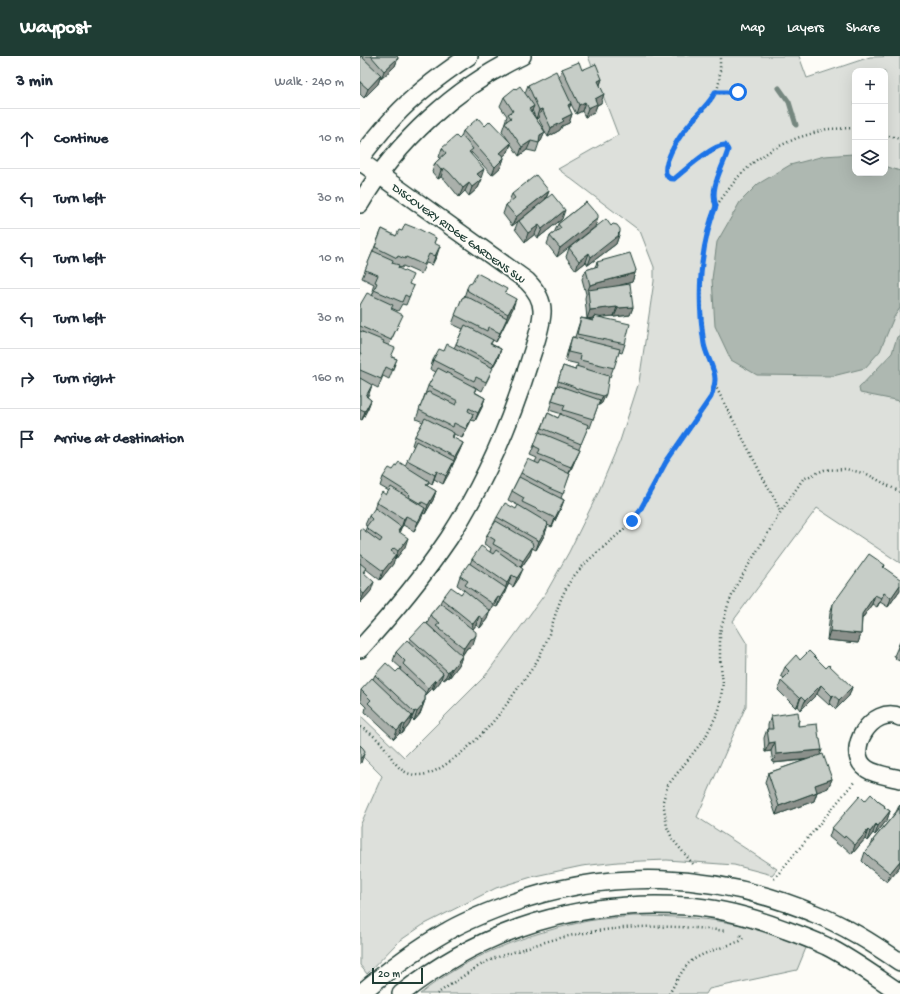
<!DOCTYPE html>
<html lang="en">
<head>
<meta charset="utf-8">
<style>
  :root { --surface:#fff; --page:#f2f2f3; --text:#1f2937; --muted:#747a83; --line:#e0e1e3; --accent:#1f3d34 }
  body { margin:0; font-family:"Gochi Hand",sans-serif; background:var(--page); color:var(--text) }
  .controls { position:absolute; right:12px; top:12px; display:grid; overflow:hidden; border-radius:8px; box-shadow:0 4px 16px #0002 }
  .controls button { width:36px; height:36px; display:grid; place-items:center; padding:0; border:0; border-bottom:1px solid var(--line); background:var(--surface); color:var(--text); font:20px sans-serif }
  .scale { position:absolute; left:12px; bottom:10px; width:51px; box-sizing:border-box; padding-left:4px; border:2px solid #1f3d34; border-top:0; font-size:11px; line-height:14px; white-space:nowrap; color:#1f3d34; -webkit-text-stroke:3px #fdfcf7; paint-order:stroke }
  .stop { position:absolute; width:12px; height:12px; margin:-9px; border:3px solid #1a73e8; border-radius:50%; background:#fff }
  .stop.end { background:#1a73e8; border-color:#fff; box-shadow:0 1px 4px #0008 }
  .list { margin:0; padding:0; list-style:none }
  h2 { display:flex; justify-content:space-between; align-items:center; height:52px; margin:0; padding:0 16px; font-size:17px }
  h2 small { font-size:13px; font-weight:400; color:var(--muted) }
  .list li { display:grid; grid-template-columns:26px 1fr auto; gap:12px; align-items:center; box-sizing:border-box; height:60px; padding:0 16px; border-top:1px solid var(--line) }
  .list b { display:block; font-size:15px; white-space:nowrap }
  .list em { font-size:13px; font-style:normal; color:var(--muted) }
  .icon { flex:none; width:22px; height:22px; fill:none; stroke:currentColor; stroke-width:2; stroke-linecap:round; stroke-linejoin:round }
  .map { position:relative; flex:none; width:540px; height:938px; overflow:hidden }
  header { display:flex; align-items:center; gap:24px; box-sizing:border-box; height:56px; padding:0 20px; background:var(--accent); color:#fff }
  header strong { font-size:19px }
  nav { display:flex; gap:22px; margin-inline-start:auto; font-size:14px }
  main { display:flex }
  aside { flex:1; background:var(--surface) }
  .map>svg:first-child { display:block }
  .green { fill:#dde0db; stroke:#7e8e88; fill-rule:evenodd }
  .water { fill:#aeb8b1; stroke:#75877f }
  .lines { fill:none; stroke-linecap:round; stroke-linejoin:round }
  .stream { stroke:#75877f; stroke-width:5 }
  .minor-casing { stroke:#1f3d34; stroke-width:20 }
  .path { stroke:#1f3d34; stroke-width:2.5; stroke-dasharray:1 3; stroke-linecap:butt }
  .minor { stroke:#fdfcf7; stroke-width:17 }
  .wall { fill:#aab0ab; stroke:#1f3d34 }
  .shaded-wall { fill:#8b908b; stroke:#1f3d34 }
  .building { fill:#c6cdc7; stroke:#1f3d34 }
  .route { stroke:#1a73e8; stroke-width:5 }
  .labels { text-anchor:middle; stroke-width:3.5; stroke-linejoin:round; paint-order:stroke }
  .street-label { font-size:12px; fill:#1f3d34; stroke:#fdfcf7 }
</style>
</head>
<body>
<header>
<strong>Waypost</strong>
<nav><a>Map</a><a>Layers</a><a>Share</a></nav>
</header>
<main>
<aside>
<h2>3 min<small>Walk · 240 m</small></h2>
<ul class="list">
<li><svg class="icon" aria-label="ahead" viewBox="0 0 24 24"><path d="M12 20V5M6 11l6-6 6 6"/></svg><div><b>Continue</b></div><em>10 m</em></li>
<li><svg class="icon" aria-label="left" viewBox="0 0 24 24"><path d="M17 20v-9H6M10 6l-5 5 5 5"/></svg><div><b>Turn left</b></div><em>30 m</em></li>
<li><svg class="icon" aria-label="left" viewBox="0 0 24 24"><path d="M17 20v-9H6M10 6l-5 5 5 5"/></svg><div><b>Turn left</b></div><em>10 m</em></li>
<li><svg class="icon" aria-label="left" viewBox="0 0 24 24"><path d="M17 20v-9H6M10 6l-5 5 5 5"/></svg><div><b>Turn left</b></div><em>30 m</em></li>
<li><svg class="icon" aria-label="right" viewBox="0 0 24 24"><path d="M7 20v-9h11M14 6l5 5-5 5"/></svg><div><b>Turn right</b></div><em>160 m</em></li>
<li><svg class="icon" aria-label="arrive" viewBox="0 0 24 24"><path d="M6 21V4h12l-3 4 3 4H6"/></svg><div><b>Arrive at destination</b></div></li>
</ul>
</aside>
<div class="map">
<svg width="540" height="938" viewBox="0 0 540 938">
  <rect width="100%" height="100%" fill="#fdfcf7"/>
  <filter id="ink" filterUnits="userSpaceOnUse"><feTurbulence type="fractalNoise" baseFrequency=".025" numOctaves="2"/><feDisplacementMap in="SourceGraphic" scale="8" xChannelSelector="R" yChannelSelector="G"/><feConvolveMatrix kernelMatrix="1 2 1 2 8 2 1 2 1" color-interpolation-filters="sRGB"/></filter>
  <g filter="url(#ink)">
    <path class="green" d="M 228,0 L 439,0 L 447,22 L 510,1 L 540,0 L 540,507 L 457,452 L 373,565 L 387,588 L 386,650 L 337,761 L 417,813 L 412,819 L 374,809 L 307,804 L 258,806 L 222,810 L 175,820 L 136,832 L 63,869 L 38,886 L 7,918 L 0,909 L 0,770 L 22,720 L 0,698 L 0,659 L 44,701 L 125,620 L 187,535 L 209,496 L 238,437 L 260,385 L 279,326 L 294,225 L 294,211 L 280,175 L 198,113 L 258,79 ZM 495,15 L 525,15 L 525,117 L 495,117 Z
      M 273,860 C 315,860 354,862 395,872 C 412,876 429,885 446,892 L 437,914 L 349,933 L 346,938 L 60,938 C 108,899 168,877 228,865 C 243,862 258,862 273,860 Z"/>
    <path class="water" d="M 493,98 L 495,98 L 495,117 L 525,117 L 525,110 L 540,115 L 540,252 L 534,261 L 520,295 L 505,312 L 473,320 L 397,319 L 371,304 L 355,270 L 352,223 L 357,186 L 380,146 L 398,128 L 430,109 L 464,100 Z
      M 540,279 L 540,345 L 500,337 L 499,332 L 532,297 L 537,281 Z"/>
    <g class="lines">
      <path class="stream" d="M 419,32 L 429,46 L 436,69"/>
      <defs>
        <path id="minor" d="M 0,102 C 11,88 22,74 34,61 C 56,37 82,18 109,0
          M 0,105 L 167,225 C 176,234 183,244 182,257 C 181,273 174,291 169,307 C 150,368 124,428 89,482 C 62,522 32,558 0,593
          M 0,148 C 36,86 97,30 162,0
          M 540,661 C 513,648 482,696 507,713 C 516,719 529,720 540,723
          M 0,938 C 27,915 56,893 86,876 C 106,864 128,856 149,848 C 249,812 355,816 453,857 C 484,869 512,887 540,906
          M 41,938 C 124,872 221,843 326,850 C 360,852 395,862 426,874 C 440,879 453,884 466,890 C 492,903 516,921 540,937"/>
      </defs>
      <use href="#minor" class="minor-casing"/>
      <path class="path" d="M 355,37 L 378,36
        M 525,79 L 540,83
        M 355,150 C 350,135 358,120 364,106 C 366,101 369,96 367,91 L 362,89 L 342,100 L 314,123 L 307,121 C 297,95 345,57 356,36 C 361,26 360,11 360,0
        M 355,329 C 369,357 384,384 398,412 C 405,428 415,439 420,456
        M 0,671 C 10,676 18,683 25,692 C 34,705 40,719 58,719 C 71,719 83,711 93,703 C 121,683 139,660 158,632 C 166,621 175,610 181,597 C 194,572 196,543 214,520 C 231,499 253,485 271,466 C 287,449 294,425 306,406 C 320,384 337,363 351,341 L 355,329 L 355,321 L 344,290 L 341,251 L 341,208 L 350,165 L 356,150 L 378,121 L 395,105 L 413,93 L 437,82 L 467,73 L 495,72
        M 333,808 L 313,784 L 307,771 L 303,745 L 308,729 L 345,682 L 359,654 L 363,627 L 360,603 L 360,576 L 368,549 L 376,530 L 420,457 L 443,423 L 464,414 L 486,413 L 507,418 L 540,436
        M 414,823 L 495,725
        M 77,938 C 91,928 113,913 128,905 C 137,901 147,898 157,895 C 226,870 294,866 366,875
        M 309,938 C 315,928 320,917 328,908 C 339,897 365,891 380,885 L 383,882 L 379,878"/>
      <use href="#minor" class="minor"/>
    </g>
    <path class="wall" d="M 0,0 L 37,0 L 38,2 L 35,10 L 21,23 L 20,22 L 18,28 L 4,42 L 0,38 Z
      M 202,13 L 222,14 L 242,23 L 240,29 L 241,47 L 237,49 L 234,57 L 225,61 L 222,55 L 216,58 L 211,48 L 209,52 L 212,58 L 209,67 L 202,70 L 200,74 L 188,81 L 178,62 L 176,63 L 172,54 L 171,56 L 185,76 L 181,85 L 179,87 L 176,96 L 167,94 L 159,100 L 151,88 L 148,96 L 143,100 L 144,102 L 141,111 L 132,119 L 111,96 L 111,98 L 120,122 L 122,123 L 118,132 L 109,140 L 105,135 L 99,141 L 86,125 L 81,121 L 78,123 L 72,116 L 75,107 L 80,102 L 79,101 L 82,92 L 99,83 L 101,81 L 103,75 L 125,70 L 149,85 L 142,75 L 147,60 L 140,50 L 144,41 L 156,33 L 165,37 L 168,29 L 199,21 Z
      M 189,135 L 186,143 L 202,163 L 178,182 L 175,178 L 165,186 L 155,173 L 158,165 L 152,170 L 143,158 L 146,149 L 148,147 L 152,138 Z
      M 226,146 L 197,201 L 187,188 L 190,180 L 194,177 L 198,168 Z
      M 251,170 L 259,179 L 256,188 L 228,209 L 226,206 L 216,214 L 206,201 L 209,192 Z
      M 22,173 L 36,180 L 42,175 L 76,182 L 74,187 L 77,199 L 72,209 L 66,207 L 61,218 L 43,210 L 42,212 L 38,211 L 38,212 L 50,229 L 50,239 L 46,249 L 42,248 L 38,255 L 31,252 L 31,253 L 39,267 L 29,289 L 32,301 L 37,303 L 29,323 L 23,320 L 18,332 L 12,329 L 7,341 L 11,344 L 8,352 L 2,364 L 0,363 L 0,249 L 12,240 L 14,235 L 12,235 L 14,228 L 2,222 Z
      M 237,206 L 276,214 L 272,226 L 256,230 L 273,251 L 270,259 L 254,261 L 254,260 L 240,261 L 265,288 L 262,297 L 259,296 L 250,321 L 249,321 L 242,347 L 239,349 L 238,349 L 230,372 L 228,371 L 219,392 L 216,402 L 209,418 L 210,418 L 201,442 L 204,444 L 201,452 L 192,471 L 187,469 L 185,478 L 176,494 L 172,492 L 170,499 L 161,512 L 159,522 L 153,531 L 149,528 L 146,533 L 143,541 L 137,551 L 134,550 L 129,557 L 127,563 L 120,572 L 116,569 L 113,573 L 113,588 L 110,591 L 107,592 L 102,600 L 99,609 L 89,622 L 88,621 L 84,624 L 82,622 L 80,626 L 73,634 L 72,633 L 65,640 L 65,644 L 60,658 L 54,665 L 52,663 L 49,669 L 42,678 L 40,677 L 34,683 L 5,656 L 6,651 L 0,645 L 1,634 L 13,623 L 15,619 L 36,616 L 40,614 L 41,612 L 33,605 L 36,596 L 49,586 L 50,582 L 75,575 L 67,568 L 70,559 L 80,547 L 82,543 L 101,538 L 102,537 L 104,534 L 97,529 L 100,520 L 110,508 L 112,503 L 130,496 L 131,492 L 124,488 L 127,479 L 134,467 L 137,461 L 161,451 L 148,444 L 152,435 L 161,417 L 175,406 L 177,402 L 170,399 L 188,357 L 198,362 L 202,358 L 189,354 L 203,310 L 215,314 L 218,308 L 205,305 L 209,290 L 212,281 L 215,281 L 218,271 L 221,262 L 233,264 L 233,262 L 227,263 L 225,242 L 226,238 L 222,223 L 226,214 L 235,211 Z
      M 107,232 L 146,238 L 153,252 L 136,286 L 133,284 L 131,288 L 141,293 L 138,302 L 132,312 L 129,321 L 122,335 L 113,330 L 116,332 L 115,336 L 125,342 L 122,351 L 115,365 L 111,364 L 102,382 L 94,378 L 93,382 L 103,387 L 99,396 L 83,428 L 74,423 L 72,428 L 69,426 L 67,430 L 76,435 L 73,444 L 65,458 L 63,457 L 54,475 L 43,469 L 41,472 L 39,476 L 45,491 L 35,504 L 34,503 L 33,508 L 20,524 L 6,513 L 4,517 L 11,535 L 0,547 L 0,473 L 5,475 L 7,470 L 5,469 L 9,460 L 14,454 L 16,446 L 26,439 L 29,435 L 20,430 L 23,421 L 33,414 L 45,410 L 54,390 L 52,389 L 55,380 L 63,366 L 56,363 L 68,330 L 76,316 L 70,313 L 73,304 L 84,295 L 94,292 L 96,288 L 103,273 L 92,268 L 102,242 L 104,241 Z
      M 525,509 L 524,512 L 540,534 L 528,551 L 520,546 L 517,551 L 512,548 L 502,563 L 501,578 L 498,587 L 467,584 L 470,557 L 473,548 Z
      M 540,586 L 540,605 L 535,603 L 536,600 L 534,600 Z
      M 440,604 L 466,612 L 492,631 L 489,640 L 476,653 L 470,647 L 469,649 L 457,638 L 441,654 L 438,650 L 436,652 L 418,634 L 421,625 L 424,622 L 421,620 L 425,611 Z
      M 411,660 L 439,664 L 438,668 L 438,670 L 460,699 L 472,723 L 468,732 L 457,736 L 454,745 L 416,759 L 405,726 L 408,717 L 446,704 L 413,707 L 411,695 L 405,696 L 404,682 L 407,673 L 408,673 L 408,669 Z
      M 505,745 L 519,746 L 525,750 L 524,751 L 530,755 L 527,764 L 515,779 L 513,777 L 507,785 L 505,783 L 492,798 L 482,789 L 481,791 L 469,781 L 472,772 Z
      M 540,749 L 540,810 L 527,826 L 508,811 L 502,805 L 505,796 L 511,790 L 513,784 L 536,756 L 538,752 Z"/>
    <path class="shaded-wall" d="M 38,2 L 35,10 L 21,23 L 24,15 Z
      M 21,19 L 18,28 L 4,42 L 8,33 Z
      M 242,23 L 239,31 L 238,25 Z
      M 244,38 L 241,47 L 237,49 L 234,57 L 225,61 L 228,52 L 235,43 Z
      M 225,46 L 222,55 L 216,58 L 219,49 Z
      M 211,47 L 208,56 L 208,49 Z
      M 174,50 L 170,59 L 169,53 Z
      M 182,53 L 178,62 L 176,63 L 179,54 Z
      M 212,58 L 209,67 L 202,70 L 200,74 L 188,81 L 191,72 L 202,63 Z
      M 185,76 L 181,85 L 179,87 L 180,79 Z
      M 171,85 L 167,94 L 159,100 L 162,91 Z
      M 151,87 L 148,96 L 137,106 L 140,97 Z
      M 144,102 L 141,111 L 132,119 L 135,111 Z
      M 84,112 L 81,121 L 78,123 L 81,114 Z
      M 124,113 L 121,122 L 117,118 Z
      M 122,123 L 118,132 L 109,140 L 112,131 Z
      M 109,127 L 105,135 L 99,141 L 103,132 Z
      M 189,135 L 185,144 L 152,170 L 156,161 Z
      M 205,154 L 202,163 L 178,182 L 182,173 Z
      M 238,162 L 235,171 L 197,201 L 200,192 Z
      M 179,169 L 175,178 L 165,186 L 168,177 Z
      M 260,176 L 256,188 L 228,209 L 231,201 Z
      M 80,190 L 77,199 L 72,209 L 75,200 Z
      M 229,197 L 226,206 L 216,214 L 219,205 Z
      M 275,217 L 272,226 L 228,238 L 228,234 L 230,229 Z
      M 156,243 L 153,252 L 136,286 L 140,277 L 146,264 L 148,258 Z
      M 257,251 L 254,260 L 234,262 L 234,260 L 233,262 L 227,263 L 230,254 Z
      M 273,251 L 270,259 L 254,261 L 258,252 Z
      M 141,293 L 138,302 L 130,316 L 134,308 Z
      M 12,329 L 9,338 L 2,349 L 6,340 Z
      M 246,338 L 242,347 L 239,349 L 243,340 Z
      M 125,342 L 122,351 L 115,365 L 118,357 Z
      M 11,344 L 8,352 L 2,364 L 5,355 Z
      M 113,358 L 110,367 L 102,382 L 106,373 Z
      M 103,387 L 99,396 L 92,410 L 95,401 Z
      M 220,393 L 208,420 L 211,411 Z
      M 94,405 L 91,414 L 83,428 L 86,420 Z
      M 77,415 L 74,423 L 72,428 L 75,419 Z
      M 76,435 L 73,444 L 65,458 L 68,449 Z
      M 204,444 L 201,452 L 192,471 L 195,462 Z
      M 65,452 L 62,461 L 54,475 L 58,466 Z
      M 46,460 L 43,469 L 41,472 L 38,480 L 38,475 L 41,472 L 44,463 Z
      M 188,469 L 185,478 L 176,494 L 179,485 Z
      M 48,482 L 45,491 L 35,504 L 38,495 Z
      M 173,490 L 170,499 L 159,514 L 163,505 Z
      M 36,499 L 33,508 L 20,524 L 23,515 Z
      M 163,513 L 159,522 L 153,531 L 157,522 Z
      M 152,519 L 143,541 L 137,551 L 140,542 L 144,536 L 147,527 Z
      M 14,526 L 11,535 L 0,547 L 4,538 Z
      M 540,529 L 540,534 L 528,551 L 531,542 Z
      M 524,537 L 520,546 L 517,551 L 521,542 Z
      M 515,539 L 512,548 L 499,567 L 502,558 Z
      M 138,541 L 134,550 L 129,557 L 133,548 Z
      M 130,555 L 127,563 L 120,572 L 123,563 Z
      M 119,560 L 116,569 L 110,577 L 113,568 Z
      M 470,575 L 501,578 L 498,587 L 467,584 Z
      M 116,579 L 113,588 L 110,591 L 107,592 L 101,601 L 104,592 L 110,583 Z
      M 102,600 L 99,609 L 89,622 L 92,613 Z
      M 91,612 L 88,621 L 84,624 L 88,616 Z
      M 83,617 L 80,626 L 73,634 L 76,625 Z
      M 75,624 L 72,633 L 65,640 L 68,632 Z
      M 461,629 L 457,638 L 441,654 L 445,645 Z
      M 492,631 L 489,640 L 476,653 L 479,644 Z
      M 473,639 L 470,647 L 469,649 L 472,640 Z
      M 441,641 L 438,650 L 436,652 L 440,643 Z
      M 65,644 L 60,658 L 54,665 L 57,656 Z
      M 55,655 L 49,669 L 42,678 L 45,669 L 52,661 Z
      M 43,668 L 40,677 L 34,683 L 37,675 Z
      M 415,686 L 411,695 L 405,696 L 409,687 Z
      M 462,694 L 459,702 L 413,707 L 416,698 Z
      M 4,698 L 1,707 L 0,708 L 0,702 Z
      M 472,723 L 468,732 L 452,738 L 455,729 Z
      M 457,736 L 454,745 L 416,759 L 419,750 Z
      M 530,755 L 527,764 L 515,779 L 518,770 Z
      M 516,768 L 513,777 L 507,785 L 510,776 Z
      M 508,774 L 505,783 L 492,798 L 495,789 Z
      M 540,805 L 540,810 L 527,826 L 530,817 Z"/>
    <path class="building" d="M 0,0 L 1,0 L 21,19 L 8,33 L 0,26 Z
      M 11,0 L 37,0 L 38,2 L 24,15 Z
      M 219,6 L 222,14 L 236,8 L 242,23 L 238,25 L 244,38 L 235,43 L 237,48 L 228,52 L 225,46 L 219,49 L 202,13 Z
      M 196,15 L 211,47 L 208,49 L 212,58 L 202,63 L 204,65 L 191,72 L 182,53 L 179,54 L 168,29 Z
      M 160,30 L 174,50 L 169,53 L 185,76 L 180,79 L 179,87 L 171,85 L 162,91 L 145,66 L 151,62 L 148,58 L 153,55 L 144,41 L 155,32 L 156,33 Z
      M 118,62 L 125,70 L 130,65 L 151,87 L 140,97 L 143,99 L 144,102 L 135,111 L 103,75 Z
      M 96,80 L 99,83 L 102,80 L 113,93 L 109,96 L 124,113 L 117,118 L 122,123 L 112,131 L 109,127 L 103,132 L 89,116 L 84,112 L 81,114 L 75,107 L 86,97 L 82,92 Z
      M 176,119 L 189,135 L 156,161 L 146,149 L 155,142 L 152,138 Z
      M 192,138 L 205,154 L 182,173 L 179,169 L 168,177 L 159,165 Z
      M 226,146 L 233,154 L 235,155 L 238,159 L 238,162 L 200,192 L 190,180 L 201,172 L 198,168 Z
      M 246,163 L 251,170 L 253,168 L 257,169 L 260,173 L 260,176 L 258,178 L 259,179 L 231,201 L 229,197 L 219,205 L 209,192 Z
      M 45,168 L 55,172 L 55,171 L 76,182 L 74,187 L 80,190 L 75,200 L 69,198 L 64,209 L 46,201 L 45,203 L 38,200 L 37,202 L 15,191 L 22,173 L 36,180 L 39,174 L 42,175 Z
      M 13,195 L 33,204 L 32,207 L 39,209 L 38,212 L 53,219 L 49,228 L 54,230 L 49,241 L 45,239 L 42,246 L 14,234 L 17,227 L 15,226 L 18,219 L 5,214 Z
      M 270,197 L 276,214 L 275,217 L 230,229 L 226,214 L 238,210 L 237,206 Z
      M 117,217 L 147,233 L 145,237 L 156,243 L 148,258 L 108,235 L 107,232 L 109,228 L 112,227 Z
      M 270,228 L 273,251 L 258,252 L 257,251 L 230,254 L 228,234 Z
      M 7,237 L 33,249 L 31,253 L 43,259 L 31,284 L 0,270 L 0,249 Z
      M 106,240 L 147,262 L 140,277 L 128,271 L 127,275 L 95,259 L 102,242 Z
      M 234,260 L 270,268 L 265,288 L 217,278 L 221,262 L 233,265 Z
      M 105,269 L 133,284 L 130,288 L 141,293 L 134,308 L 96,288 Z
      M 0,275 L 24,285 L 23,287 L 35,292 L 31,301 L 37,303 L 32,314 L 26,311 L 21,323 L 0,314 L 0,306 L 1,304 L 0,304 L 0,302 L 1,298 L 0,298 Z
      M 212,281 L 260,293 L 254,312 L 220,304 L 221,299 L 208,296 Z
      M 87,288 L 133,312 L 126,326 L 116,321 L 114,325 L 73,304 L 79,293 L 84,295 Z
      M 203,310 L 215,314 L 216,310 L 249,320 L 246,338 L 243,340 L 215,332 L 215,331 L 198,325 Z
      M 78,312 L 116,332 L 114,336 L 125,342 L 118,357 L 109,352 L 108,355 L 113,358 L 106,373 L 94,367 L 93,371 L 59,354 L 66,337 L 69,336 L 96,349 L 98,345 L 68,330 Z
      M 0,322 L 12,329 L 6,340 L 11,344 L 5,355 L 0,353 Z
      M 197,329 L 240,344 L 233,363 L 203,354 L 205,349 L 192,345 Z
      M 188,357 L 198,362 L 200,358 L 229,369 L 221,388 L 182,372 Z
      M 65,362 L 94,377 L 92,381 L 103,387 L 95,401 L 55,380 Z
      M 179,376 L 220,393 L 211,411 L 178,398 L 180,393 L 174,390 Z
      M 56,385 L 94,405 L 86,420 L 77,415 L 75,419 L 47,404 Z
      M 168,403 L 179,408 L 181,404 L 210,418 L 203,438 L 189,432 L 161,417 Z
      M 39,406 L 69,425 L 66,429 L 76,435 L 68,449 L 62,446 L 61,448 L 49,441 L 50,439 L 47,436 L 23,421 L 29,412 L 33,414 Z
      M 159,421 L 204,444 L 195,462 L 162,446 L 164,442 L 152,435 Z
      M 31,431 L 65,452 L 58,466 L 46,460 L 44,463 L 16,446 L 22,436 L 26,439 Z
      M 145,447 L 156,453 L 158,449 L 188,467 L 187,468 L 188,469 L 179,485 L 137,461 Z
      M 15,452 L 41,471 L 38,475 L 48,482 L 38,495 L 34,492 L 31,495 L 36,499 L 23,515 L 0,498 L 0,473 L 1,472 L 20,486 L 22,483 L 8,473 L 6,471 L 12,463 L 9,460 Z
      M 136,465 L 172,486 L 173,490 L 163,505 L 133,488 L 135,484 L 127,479 Z
      M 121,490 L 133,498 L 136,494 L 163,513 L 157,522 L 152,519 L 147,527 L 112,503 Z
      M 509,498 L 525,509 L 523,511 L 540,523 L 540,529 L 531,542 L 524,537 L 521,542 L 515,539 L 502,558 L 501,578 L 470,575 L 473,548 Z
      M 0,507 L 6,512 L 3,516 L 14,526 L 4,538 L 0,535 Z
      M 109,507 L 146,532 L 140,542 L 138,541 L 133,548 L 105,529 L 108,525 L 100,520 Z
      M 91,531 L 101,538 L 104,534 L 130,555 L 123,563 L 119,560 L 113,568 L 82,543 Z
      M 80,547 L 99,561 L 98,562 L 116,576 L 116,579 L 114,582 L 110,583 L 104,592 L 76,570 L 80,567 L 70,559 Z
      M 65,566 L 102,600 L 92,613 L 91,612 L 88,616 L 50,582 Z
      M 47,584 L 83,617 L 76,625 L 75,624 L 68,632 L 43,608 L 45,605 L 36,596 Z
      M 540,586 L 540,595 L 538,594 L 539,592 L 538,591 Z
      M 449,595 L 466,612 L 469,609 L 492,631 L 479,644 L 473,639 L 472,640 L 461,629 L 445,645 L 441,641 L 440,643 L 421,625 L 430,616 L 425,611 L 436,599 L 440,604 Z
      M 26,607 L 36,616 L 39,613 L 54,626 L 54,627 L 57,630 L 57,629 L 65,636 L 65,644 L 62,648 L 63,649 L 57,656 L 55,655 L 54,656 L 15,619 Z
      M 12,622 L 52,660 L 45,669 L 43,668 L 37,675 L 8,647 L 11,644 L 1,634 Z
      M 438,656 L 439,664 L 438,666 L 438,670 L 457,668 L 459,683 L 460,683 L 462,694 L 416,698 L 415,686 L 409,687 L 407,673 L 413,673 L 411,660 Z
      M 0,689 L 3,692 L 5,695 L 4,698 L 1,702 L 0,702 Z
      M 463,698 L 472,723 L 455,729 L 457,736 L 419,750 L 408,717 Z
      M 511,738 L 519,746 L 525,750 L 524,751 L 530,755 L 518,770 L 516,768 L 510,776 L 508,774 L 495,789 L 485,780 L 484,782 L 472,772 L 499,741 L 500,740 L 505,745 Z
      M 540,749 L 540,805 L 530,817 L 511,802 L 505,796 L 515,785 L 513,784 L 539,753 L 538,752 Z"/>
  </g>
  <g class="lines" filter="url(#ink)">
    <path class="route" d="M 272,465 L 279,456 L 306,406 L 351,341 C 353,335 355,329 355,323 C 355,312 346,300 344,288 C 337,243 339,193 356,150 C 349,131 363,112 368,94 L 365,89 C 353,88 324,115 314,123 C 306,123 305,117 306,110 C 311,90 325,73 338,58 C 344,51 351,45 355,36 L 378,36"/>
  </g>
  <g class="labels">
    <g class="street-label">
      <text transform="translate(99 177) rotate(36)" y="4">DISCOVERY RIDGE GARDENS SW</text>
    </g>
  </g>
</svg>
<div class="controls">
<button>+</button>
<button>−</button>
<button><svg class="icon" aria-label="layers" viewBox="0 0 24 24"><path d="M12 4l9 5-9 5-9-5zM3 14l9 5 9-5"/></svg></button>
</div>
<div class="scale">20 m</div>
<div class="stop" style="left:378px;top:36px"></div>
<div class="stop end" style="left:272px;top:465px"></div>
</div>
</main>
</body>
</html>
